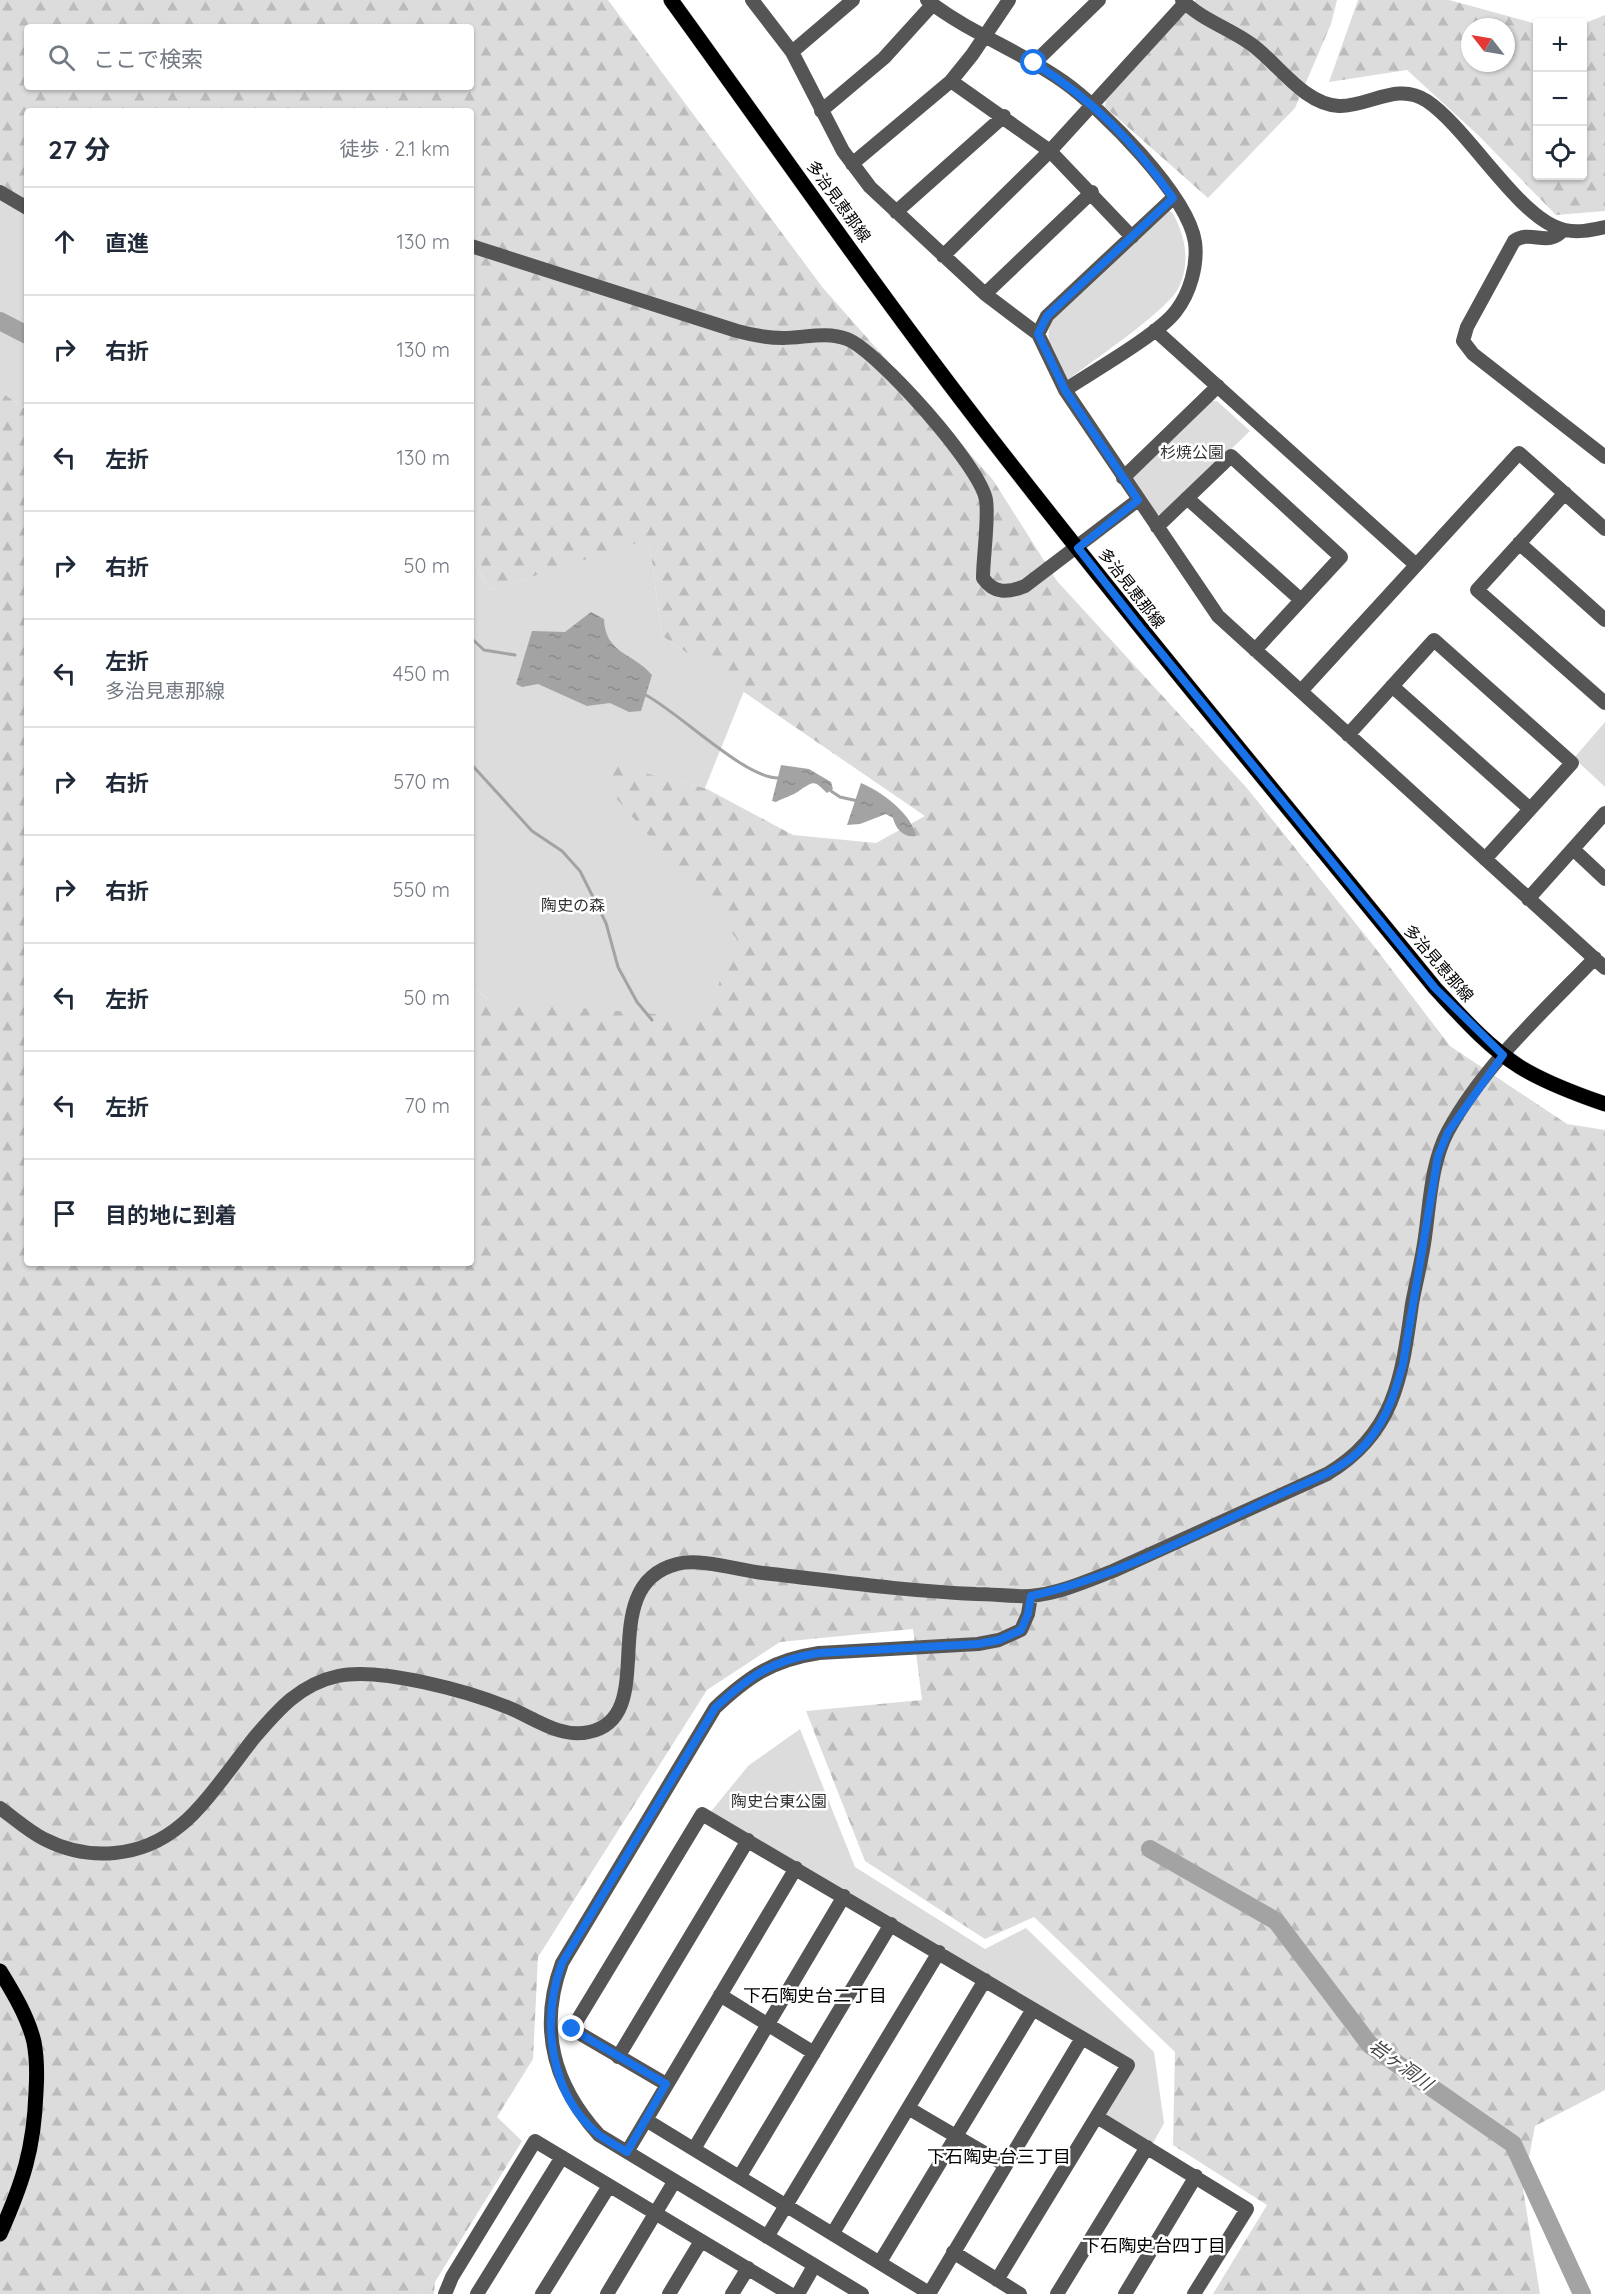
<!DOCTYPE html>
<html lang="ja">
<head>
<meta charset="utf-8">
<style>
  :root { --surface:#fff; --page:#f2f2f3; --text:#1f2937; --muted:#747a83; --line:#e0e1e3 }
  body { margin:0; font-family:Quicksand,"Noto Sans JP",sans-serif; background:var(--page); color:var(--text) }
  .controls { position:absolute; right:18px; top:18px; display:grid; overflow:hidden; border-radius:6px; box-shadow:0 2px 4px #0004 }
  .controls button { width:54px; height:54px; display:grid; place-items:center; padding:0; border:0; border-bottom:2px solid var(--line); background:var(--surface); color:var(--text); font:30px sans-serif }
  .compass { position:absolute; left:1461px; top:18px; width:54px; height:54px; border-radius:50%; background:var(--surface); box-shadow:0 2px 4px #0004; rotate:301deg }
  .stop { position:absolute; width:18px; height:18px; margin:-14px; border:4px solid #1a73e8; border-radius:50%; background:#fff }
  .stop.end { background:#1a73e8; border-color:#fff; box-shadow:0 2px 6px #0008 }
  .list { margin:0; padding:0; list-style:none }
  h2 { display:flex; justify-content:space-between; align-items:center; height:78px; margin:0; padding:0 24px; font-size:26px }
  h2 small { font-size:20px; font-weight:400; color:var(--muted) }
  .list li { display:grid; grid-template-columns:39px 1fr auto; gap:18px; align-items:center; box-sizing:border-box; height:108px; padding:0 24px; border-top:2px solid var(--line) }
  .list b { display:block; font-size:22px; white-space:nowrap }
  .list p { margin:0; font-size:20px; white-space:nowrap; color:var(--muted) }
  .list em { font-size:20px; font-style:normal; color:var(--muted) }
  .icon { flex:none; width:33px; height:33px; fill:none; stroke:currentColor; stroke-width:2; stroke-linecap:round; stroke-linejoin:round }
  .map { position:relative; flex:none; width:1605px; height:2294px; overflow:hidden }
  .search { position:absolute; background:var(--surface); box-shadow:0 2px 4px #0004; left:24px; top:24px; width:450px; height:66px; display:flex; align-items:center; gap:15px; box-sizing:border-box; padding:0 21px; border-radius:6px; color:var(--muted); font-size:22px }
  .panel { position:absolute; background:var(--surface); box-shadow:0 2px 4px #0004; left:24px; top:108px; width:450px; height:1158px; border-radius:6px }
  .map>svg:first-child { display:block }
  .forest { fill:url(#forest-firs); fill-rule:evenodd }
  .park { fill:#dcdcdc }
  .water { fill:url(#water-ripples) }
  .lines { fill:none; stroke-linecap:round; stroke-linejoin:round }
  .stream { stroke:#a3a3a3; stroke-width:3 }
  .river { stroke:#a3a3a3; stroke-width:18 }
  .major-casing { stroke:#dbdbdb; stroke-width:16 }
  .minor { stroke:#555; stroke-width:14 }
  .major { stroke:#000; stroke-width:15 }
  .route { stroke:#1a73e8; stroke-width:8 }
  .labels { text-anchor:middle; stroke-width:5; stroke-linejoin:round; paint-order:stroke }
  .street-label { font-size:16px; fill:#000; stroke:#fff }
  .park-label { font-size:16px; fill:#333; stroke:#fff }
  .neighbourhood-label { font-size:18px; fill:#000; stroke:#fff }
  .water-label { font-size:18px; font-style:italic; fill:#444; stroke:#fff }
</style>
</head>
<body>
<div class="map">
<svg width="1605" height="2294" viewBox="0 0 1605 2294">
  <defs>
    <pattern id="forest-firs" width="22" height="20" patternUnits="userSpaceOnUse" patternTransform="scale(1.5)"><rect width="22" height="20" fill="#dcdcdc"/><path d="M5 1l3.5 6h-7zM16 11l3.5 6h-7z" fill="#bbb"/></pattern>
    <pattern id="water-ripples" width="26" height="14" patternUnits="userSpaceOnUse" patternTransform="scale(1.5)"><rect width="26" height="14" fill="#a3a3a3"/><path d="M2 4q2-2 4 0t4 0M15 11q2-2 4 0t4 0" fill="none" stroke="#8b8b8b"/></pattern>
  </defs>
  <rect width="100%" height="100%" fill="#fff"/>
  <path class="forest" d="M 0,0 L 608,0 L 823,288 L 993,480 L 1057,581 L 1246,787 L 1373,945 L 1450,1046 L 1567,1124 L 1605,1130 L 1605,2090 L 1535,2126 L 1523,2189 L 1540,2294 L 1213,2294 L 1267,2205 L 1173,2145 L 1175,2052 L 1034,1917 L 985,1939 L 865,1861 L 806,1711 L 922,1700 L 913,1629 L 780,1642 L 707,1690 L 538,1957 L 533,2059 L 497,2117 L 522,2141 L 435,2282 L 434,2294 L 0,2294 L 0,391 L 27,410 L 27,1263 L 471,1263 L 471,987 L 491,1001 L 580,756 L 705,788 L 793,835 L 876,843 L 925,816 L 662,636 L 649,540 L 491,590 L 471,559 L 471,111 L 27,111 L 27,214 L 0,199 ZM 27,27 L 471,27 L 471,87 L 27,87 Z
    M 1196,0 L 1337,0 L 1331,24 L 1295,108 L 1208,198 L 1105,107 L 1106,100 Z
    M 1358,0 L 1449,0 L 1537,24 L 1538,176 L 1582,176 L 1583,24 L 1605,15 L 1605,211 L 1556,215 L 1479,136 L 1407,70 L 1329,82 ZM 1470,27 L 1506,27 L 1506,63 L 1470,63 Z"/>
  <path class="park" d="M 0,199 L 27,214 L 27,410 L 0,391 Z
    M 1166,211 L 1172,212 C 1185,235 1191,261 1179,287 C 1168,311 1089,363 1065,382 C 1056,361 1041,340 1053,318 Z
    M 1208,401 L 1217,401 L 1250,431 L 1163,515 L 1156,514 L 1132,478 L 1134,474 Z
    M 649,539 L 662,636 L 744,691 L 705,788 L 581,757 L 737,939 L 705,1018 L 491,1001 L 471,987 L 471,559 L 491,590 Z
    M 1605,722 L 1605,787 L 1574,758 Z
    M 800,1729 L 855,1867 L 985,1949 L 1026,1928 L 1154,2052 L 1164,2123 L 1152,2145 L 1103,2116 L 1133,2064 L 709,1814 L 748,1766 Z"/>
  <path class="water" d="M 591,612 L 604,619 C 605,654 634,653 652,675 L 641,711 L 629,712 L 610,703 L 587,706 L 538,684 L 522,687 L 516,684 L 532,631 L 565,632 Z
    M 781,765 L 809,769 L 831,782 L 833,789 L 827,793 C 814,781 815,780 799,791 C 792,796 783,798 776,802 L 772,801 Z
    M 861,783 C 881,791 912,814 916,836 C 903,838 896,829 893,818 L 886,814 L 860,824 L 847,825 Z"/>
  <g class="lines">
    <path class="stream" d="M 471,638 L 484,650 L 515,655
      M 644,694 C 679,712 745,779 779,778
      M 471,764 L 532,831 L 562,851 L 580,871 L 606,923 L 618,967 L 637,1002 L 652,1020
      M 831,791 L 840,797 L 858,801"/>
    <path class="river" d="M 0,321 L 27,335
      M 1150,1849 L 1276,1921 L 1370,2045 L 1513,2144 L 1582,2294"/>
    <defs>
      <path id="major" d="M 671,0 C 777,146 879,294 989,436 C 1134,623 1286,805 1435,988 C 1461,1016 1487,1046 1520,1067 C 1546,1083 1576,1094 1605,1104
        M 0,1971 C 13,1992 28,2017 34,2042 C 37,2058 37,2076 36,2092 C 34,2149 23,2182 0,2234"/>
    </defs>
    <use href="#major" class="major-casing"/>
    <path class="minor" d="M 752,0 L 792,52 L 843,151 L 870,187 L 985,294 L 1038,334 L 1065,390 L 1218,616 L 1605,968
      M 927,0 C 969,33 1021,51 1064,82 C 1102,109 1188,195 1195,242 C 1198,265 1190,293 1176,311 C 1159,334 1092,372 1065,390
      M 1182,0 C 1202,20 1229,28 1251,44 C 1278,63 1303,104 1339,106 C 1369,107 1397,81 1427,101 C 1470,130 1520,221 1565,230 C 1579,233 1591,230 1605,227
      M 792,52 L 853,0
      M 1034,63 L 1099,0
      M 951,81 L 1050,151 L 1132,237
      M 821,111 L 884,58 L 933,4
      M 852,164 L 951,81 L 972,55 L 1009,0
      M 0,192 L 27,208
      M 896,212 L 1004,116
      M 1563,230 C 1548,248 1531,229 1514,241 L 1467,327 L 1463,341 L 1473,354 L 1605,457
      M 471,246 L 737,331 C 752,335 767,338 783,338 C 804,338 826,331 847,339 C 878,351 981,467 986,500 C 989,518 983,558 983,578 C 994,594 1008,593 1025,586 L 1138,500
      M 943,256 L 1050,151 L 1185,3
      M 985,294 L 1092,192
      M 1155,330 L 1416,565
      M 1038,334 L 1047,316 L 1173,198
      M 1123,478 L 1218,386
      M 1565,493 L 1477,590 L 1605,703
      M 1187,498 L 1301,600
      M 1157,527 L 1231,456 L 1341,557 L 1255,650
      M 1519,543 L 1605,620
      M 1392,686 L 1530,809
      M 1301,691 L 1519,453 L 1605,529
      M 1348,735 L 1434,640 L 1572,763 L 1485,859
      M 1573,849 L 1605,879
      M 1528,899 L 1605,813
      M 0,1808 C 14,1818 28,1831 44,1839 C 89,1862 142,1858 181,1825 C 204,1807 234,1763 254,1738 C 278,1710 300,1684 338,1676 C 380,1667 467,1691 507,1707 C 533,1717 560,1739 589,1732 C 663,1717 591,1586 677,1564 C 700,1558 739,1570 763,1573 C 834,1581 905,1591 976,1594 C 994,1594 1012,1597 1030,1596 C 1058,1594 1087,1581 1113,1571 L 1327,1474 C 1395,1434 1402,1376 1412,1304 C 1416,1282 1422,1260 1425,1237 C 1430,1202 1431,1163 1448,1131 C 1484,1065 1543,1012 1595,958
      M 720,1995 L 814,2053
      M 618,2057 L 748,1840
      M 666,2084 L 572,2029 L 702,1814 L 1128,2065 L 997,2280
      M 908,2108 L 1005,2165
      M 1097,2117 L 1247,2209 L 1194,2294
      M 646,2120 L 929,2293
      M 694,2149 L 844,1896
      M 627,2152 L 796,1868
      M 740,2176 L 891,1924
      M 833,2233 L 985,1980
      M 767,2237 L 939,1952
      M 953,2252 L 1020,2294
      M 880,2262 L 1033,2009
      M 445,2294 L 452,2277 L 535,2141 L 790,2294
      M 477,2294 L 562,2157
      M 542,2294 L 609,2186
      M 607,2294 L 674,2182
      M 669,2294 L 701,2241
      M 732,2294 L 748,2268
      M 798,2294 L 814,2266
      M 862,2294 L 599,2135 C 553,2084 538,2028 562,1963 L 715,1708 C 749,1676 773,1660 819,1653 L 978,1644 L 999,1640 L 1021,1630 L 1028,1614 L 1031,1596
      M 929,2294 L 1082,2038
      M 1057,2294 L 1147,2147
      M 1125,2294 L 1196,2176"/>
    <use href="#major" class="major"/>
  </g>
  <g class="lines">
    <path class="route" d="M 572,2029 L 666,2084 L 627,2152 C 618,2147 608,2141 599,2135 C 549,2094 541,2020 562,1963 L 715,1708 C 749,1676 773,1660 819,1653 L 978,1644 L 999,1640 L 1021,1630 L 1028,1614 L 1031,1596 C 1117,1577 1195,1534 1275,1497 C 1303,1483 1335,1474 1358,1452 C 1384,1427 1394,1397 1403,1364 L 1438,1156 L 1448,1132 L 1503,1055 L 1435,988 L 1136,622 L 1078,548 L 1138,500 L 1065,390 L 1038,334 L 1047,316 L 1173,198 C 1133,141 1093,100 1034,63"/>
  </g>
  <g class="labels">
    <g class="street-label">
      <text transform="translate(839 201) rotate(54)" y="6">多治見恵那線</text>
      <text transform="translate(1132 588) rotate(52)" y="6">多治見恵那線</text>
      <text transform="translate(1439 963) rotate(49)" y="6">多治見恵那線</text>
    </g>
    <g class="park-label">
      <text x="1192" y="458">杉焼公園</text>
      <text x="573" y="911">陶史の森</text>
      <text x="779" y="1807">陶史台東公園</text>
    </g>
    <g class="neighbourhood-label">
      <text x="815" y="2002">下石陶史台二丁目</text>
      <text x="999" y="2163">下石陶史台三丁目</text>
      <text x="1154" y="2252">下石陶史台四丁目</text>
    </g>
    <g class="water-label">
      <text transform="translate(1401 2065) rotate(36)" y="6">岩ヶ洞川</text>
    </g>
  </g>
</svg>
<div class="controls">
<button>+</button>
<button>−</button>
<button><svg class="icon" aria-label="locate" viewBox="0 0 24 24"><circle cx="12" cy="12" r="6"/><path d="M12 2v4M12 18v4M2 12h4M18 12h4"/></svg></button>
</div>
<svg class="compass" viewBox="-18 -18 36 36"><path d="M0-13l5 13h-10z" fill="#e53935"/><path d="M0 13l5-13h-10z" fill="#747a83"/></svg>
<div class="stop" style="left:1034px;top:63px"></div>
<div class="stop end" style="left:572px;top:2029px"></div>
<div class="search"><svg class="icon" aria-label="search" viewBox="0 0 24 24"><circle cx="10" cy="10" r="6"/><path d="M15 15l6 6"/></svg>ここで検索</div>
<section class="panel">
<h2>27 分<small>徒歩 · 2.1 km</small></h2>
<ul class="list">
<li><svg class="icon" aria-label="ahead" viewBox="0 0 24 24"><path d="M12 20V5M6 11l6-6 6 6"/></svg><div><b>直進</b></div><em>130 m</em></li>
<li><svg class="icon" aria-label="right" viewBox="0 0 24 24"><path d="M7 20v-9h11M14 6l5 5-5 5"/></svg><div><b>右折</b></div><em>130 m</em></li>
<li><svg class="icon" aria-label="left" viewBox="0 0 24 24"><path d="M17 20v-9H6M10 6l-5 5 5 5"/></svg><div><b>左折</b></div><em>130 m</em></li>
<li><svg class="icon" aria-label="right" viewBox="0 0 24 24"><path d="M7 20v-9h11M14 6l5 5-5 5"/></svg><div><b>右折</b></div><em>50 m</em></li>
<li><svg class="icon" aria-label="left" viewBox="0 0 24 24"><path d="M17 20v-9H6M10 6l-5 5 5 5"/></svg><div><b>左折</b><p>多治見恵那線</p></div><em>450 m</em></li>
<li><svg class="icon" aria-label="right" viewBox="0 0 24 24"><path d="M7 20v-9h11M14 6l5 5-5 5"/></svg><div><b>右折</b></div><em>570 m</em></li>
<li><svg class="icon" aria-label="right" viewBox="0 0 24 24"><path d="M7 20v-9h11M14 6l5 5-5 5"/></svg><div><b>右折</b></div><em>550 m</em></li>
<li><svg class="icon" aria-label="left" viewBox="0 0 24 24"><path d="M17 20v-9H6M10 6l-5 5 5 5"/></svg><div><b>左折</b></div><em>50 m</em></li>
<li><svg class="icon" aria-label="left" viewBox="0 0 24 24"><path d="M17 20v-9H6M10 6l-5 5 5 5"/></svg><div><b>左折</b></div><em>70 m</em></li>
<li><svg class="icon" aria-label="arrive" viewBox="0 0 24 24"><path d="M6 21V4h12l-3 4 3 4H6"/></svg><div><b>目的地に到着</b></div></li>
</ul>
</section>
</div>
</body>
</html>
